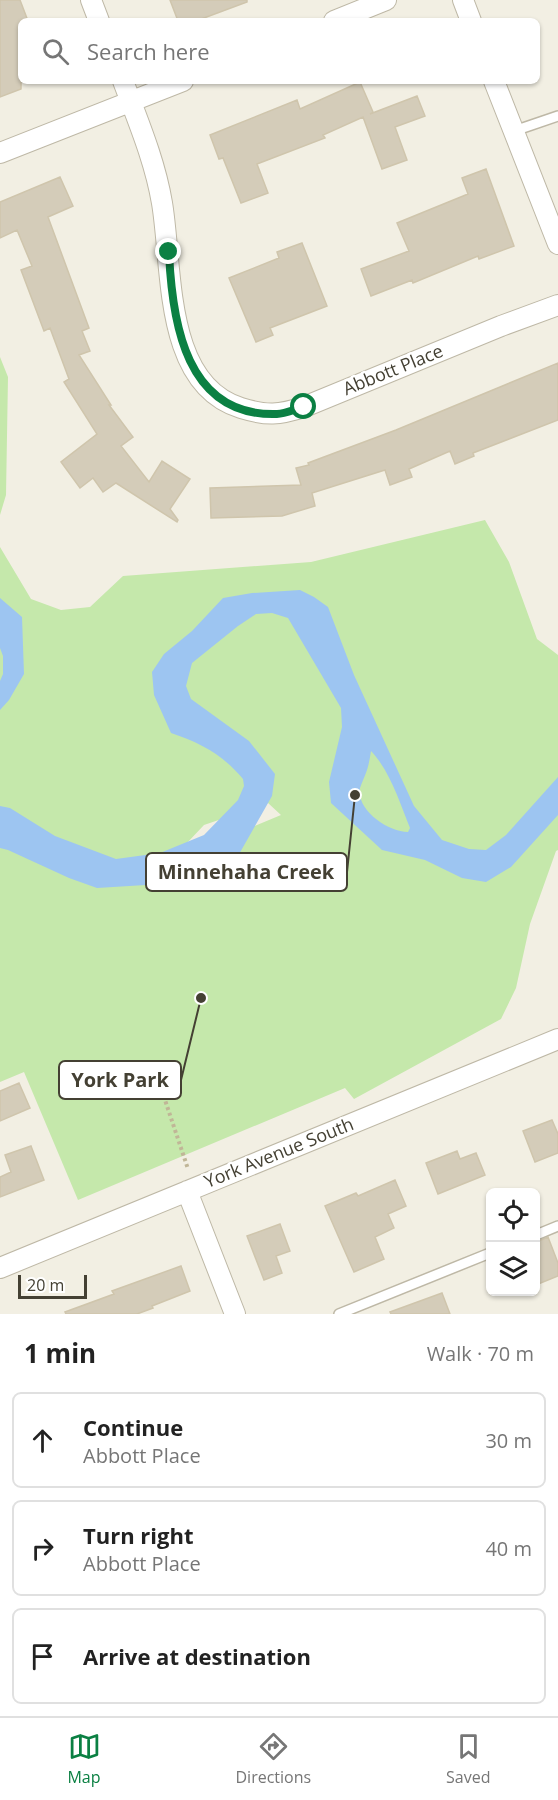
<!DOCTYPE html>
<html lang="en">
<head>
<meta charset="utf-8">
<style>
  :root { --surface:#fff; --page:#f6f6f6; --text:#222; --muted:#767676; --line:#e0e0e0; --accent:#0b8043 }
  body { margin:0; font-family:"Open Sans",sans-serif; background:var(--page); color:var(--text) }
  .controls { position:absolute; right:18px; bottom:18px; display:grid; overflow:hidden; border-radius:9px; box-shadow:0 2px 4px #0004 }
  .controls button { width:54px; height:54px; display:grid; place-items:center; padding:0; border:0; border-bottom:2px solid var(--line); background:var(--surface); color:var(--text); font:30px sans-serif }
  .scale { position:absolute; left:18px; bottom:15px; width:69px; box-sizing:border-box; padding-left:6px; border:3px solid #444033; border-top:0; font-size:16px; line-height:21px; white-space:nowrap; color:#444033; -webkit-text-stroke:4px #fff; paint-order:stroke }
  .stop { position:absolute; width:18px; height:18px; margin:-14px; border:4px solid #0b8043; border-radius:50%; background:#fff }
  .stop.end { background:#0b8043; border-color:#fff; box-shadow:0 2px 6px #0008 }
  .list { margin:0; padding:0; list-style:none }
  h2 { display:flex; justify-content:space-between; align-items:center; height:78px; margin:0; padding:0 24px; font-size:26px }
  h2 small { font-size:20px; font-weight:400; color:var(--muted) }
  .list li { display:grid; grid-template-columns:39px 1fr auto; gap:18px; align-items:center; box-sizing:border-box; height:96px; margin:0 12px 12px; padding:0 12px; border:2px solid var(--line); border-radius:9px }
  .list b { display:block; font-size:22px; white-space:nowrap }
  .list p { margin:0; font-size:20px; white-space:nowrap; color:var(--muted) }
  .list em { font-size:20px; font-style:normal; color:var(--muted) }
  .icon { flex:none; width:33px; height:33px; fill:none; stroke:currentColor; stroke-width:2; stroke-linecap:round; stroke-linejoin:round }
  .map { position:relative; flex:none; width:558px; height:1314px; overflow:hidden }
  .search { position:absolute; background:var(--surface); box-shadow:0 2px 4px #0004; left:18px; right:18px; top:18px; height:66px; display:flex; align-items:center; gap:15px; box-sizing:border-box; padding:0 21px; border-radius:9px; color:var(--muted); font-size:22px }
  .sheet { height:402px; background:var(--surface) }
  nav { display:flex; justify-content:space-around; align-items:center; box-sizing:border-box; height:84px; border-top:2px solid var(--line); background:var(--surface); font-size:16px; color:var(--muted) }
  nav a { display:grid; justify-items:center; gap:3px }
  nav .on { color:var(--accent) }
  .map>svg:first-child { display:block }
  .green { fill:#c5e8ab; fill-rule:evenodd }
  .water { fill:#9dc5f1; fill-rule:evenodd }
  .building { fill:#d4ccb9; stroke:#cfc5ac; stroke-width:1.5 }
  .lines { fill:none; stroke-linecap:round; stroke-linejoin:round }
  .lane-casing { stroke:#beb8a6; stroke-width:12 }
  .street-casing { stroke:#beb8a6; stroke-width:22 }
  .path { stroke:#c0b697; stroke-width:4; stroke-dasharray:3 3; stroke-linecap:butt }
  .lane { stroke:#fff; stroke-width:9 }
  .street { stroke:#fff; stroke-width:20 }
  .route { stroke:#0b8043; stroke-width:8 }
  .labels { text-anchor:middle; stroke-width:5; stroke-linejoin:round; paint-order:stroke }
  .street-label { font-size:18px; fill:#444033; stroke:#fff }
  .leader { fill:none; stroke:#444033; stroke-width:2 }
  .callout-dot { fill:#444033; stroke:#fff; stroke-width:2 }
  .callout { fill:#fff; stroke:#444033; stroke-width:2 }
  .callout-label { font-size:20px; text-anchor:middle; font-weight:bold; fill:#444033 }
</style>
</head>
<body>
<div class="map">
<svg width="558" height="1314" viewBox="0 0 558 1314">
  <rect width="100%" height="100%" fill="#f2efe3"/>
  <path class="green" d="M 0,357 L 8,377 L 6,495 L 0,515 Z
    M 485,520 L 509,562 L 537,639 L 558,655 L 558,850 L 556,851 L 530,924 L 516,988 L 501,1019 L 354,1099 L 345,1088 L 78,1200 L 24,1072 L 0,1082 L 0,547 L 31,599 L 61,610 L 90,607 L 123,576 L 311,562 ZM 268,803 L 281,815 L 170,861 L 204,825 Z"/>
  <path class="water" d="M 300,590 L 314,597 L 328,607 L 354,675 L 414,806 L 442,840 L 469,849 L 486,850 L 506,835 L 558,777 L 558,815 L 511,867 L 486,882 L 462,878 L 425,860 L 382,850 L 331,803 L 329,782 L 342,727 L 341,708 L 288,618 L 272,613 L 256,614 L 238,626 L 192,663 L 186,686 L 191,699 L 249,741 L 275,774 L 272,796 L 238,856 L 178,883 L 97,888 L 69,878 L 8,850 L 0,848 L 0,806 L 10,808 L 55,836 L 116,859 L 160,853 L 204,835 L 238,800 L 244,786 L 243,779 C 223,755 201,743 171,733 L 154,695 L 152,672 L 164,654 L 192,631 L 223,598 L 252,593 ZM 371,751 C 390,771 400,803 410,828 L 408,832 C 388,832 356,810 360,788 C 362,782 365,776 367,770 C 369,764 370,757 371,751 Z
    M 0,598 L 22,617 L 24,674 L 9,700 L 0,710 L 0,681 L 3,674 L 3,656 L 0,648 Z"/>
  <path class="building" d="M 0,0 L 20,0 L 28,21 L 21,21 L 21,89 L 0,97 Z
    M 170,0 L 247,0 L 247,2 L 196,21 L 178,21 Z
    M 360,82 L 373,112 L 370,114 L 417,96 L 425,116 L 395,127 L 407,160 L 382,169 L 363,117 L 323,135 L 325,138 L 257,164 L 268,193 L 241,203 L 223,158 L 219,159 L 210,135 L 297,100 L 300,109 Z
    M 486,169 L 514,246 L 479,259 L 478,256 L 413,283 L 412,280 L 371,296 L 361,269 L 409,251 L 397,223 L 468,194 L 462,178 Z
    M 60,177 L 73,206 L 48,217 L 89,328 L 82,331 L 90,351 L 79,355 L 111,405 L 109,405 L 133,437 L 121,446 L 149,482 L 162,461 L 190,479 L 170,509 L 178,520 L 177,522 L 116,483 L 103,492 L 93,478 L 80,488 L 61,462 L 97,434 L 64,382 L 69,379 L 50,328 L 44,331 L 21,270 L 32,266 L 17,230 L 0,238 L 0,202 Z
    M 302,243 L 327,306 L 270,328 L 273,335 L 256,342 L 229,278 L 279,258 L 277,252 Z
    M 558,363 L 558,420 L 473,453 L 474,456 L 455,464 L 450,451 L 409,469 L 412,477 L 390,485 L 385,470 L 312,493 L 315,506 L 282,516 L 211,518 L 210,488 L 301,485 L 296,468 L 309,465 L 308,463 L 396,430 Z
    M 19,1083 L 30,1108 L 0,1121 L 0,1091 Z
    M 552,1120 L 558,1134 L 558,1153 L 535,1162 L 523,1131 Z
    M 31,1146 L 44,1180 L 0,1197 L 0,1177 L 11,1172 L 5,1155 Z
    M 457,1151 L 460,1159 L 476,1153 L 485,1175 L 438,1194 L 426,1163 Z
    M 395,1180 L 406,1206 L 388,1214 L 394,1228 L 375,1237 L 384,1259 L 354,1272 L 325,1206 L 356,1193 L 358,1196 Z
    M 280,1224 L 290,1251 L 276,1256 L 282,1273 L 264,1280 L 247,1236 Z
    M 548,1237 L 558,1263 L 558,1276 L 536,1285 L 536,1242 Z
    M 181,1266 L 190,1291 L 152,1306 L 153,1308 L 137,1314 L 66,1314 L 65,1312 L 114,1294 L 112,1291 Z
    M 442,1293 L 450,1314 L 391,1314 L 390,1312 Z"/>
  <g class="lines">
    <defs>
      <path id="lane" d="M 514,131 L 558,116
        M 536,1235 L 558,1226
        M 339,1314 L 490,1253"/>
      <path id="street" d="M 91,0 L 99,21
        M 463,0 L 471,21
        M 334,21 L 386,0
        M 123,81 C 138,121 155,161 162,203 C 173,268 163,384 241,408 C 267,416 279,415 304,407 L 501,326 L 558,305
        M 494,81 L 558,244
        M 0,153 L 183,81
        M 187,1191 L 235,1314
        M 0,1268 L 558,1039"/>
    </defs>
    <use href="#lane" class="lane-casing"/>
    <use href="#street" class="street-casing"/>
    <path class="path" d="M 156,1073 L 188,1169"/>
    <use href="#lane" class="lane"/>
    <use href="#street" class="street"/>
  </g>
  <g class="lines">
    <path class="route" d="M 169,252 C 172,323 186,417 277,414 C 286,414 295,409 304,407"/>
  </g>
  <g class="labels">
    <g class="street-label">
      <text transform="translate(393 370) rotate(-22)" y="6">Abbott Place</text>
      <text transform="translate(279 1153) rotate(-22)" y="6">York Avenue South</text>
    </g>
  </g>
  <path class="leader" d="M355 795L347 872M201 998L181 1080"/>
  <g class="callout-dot">
    <circle cx="355" cy="795" r="6"/>
    <circle cx="201" cy="998" r="6"/>
  </g>
  <g class="callout">
    <rect x="146" y="853" width="201" height="38" rx="6"/>
    <rect x="59" y="1061" width="122" height="38" rx="6"/>
  </g>
  <g class="callout-label">
    <text x="246" y="879">Minnehaha Creek</text>
    <text x="120" y="1087">York Park</text>
  </g>
</svg>
<div class="controls">
<button><svg class="icon" aria-label="locate" viewBox="0 0 24 24"><circle cx="12" cy="12" r="6"/><path d="M12 2v4M12 18v4M2 12h4M18 12h4"/></svg></button>
<button><svg class="icon" aria-label="layers" viewBox="0 0 24 24"><path d="M12 4l9 5-9 5-9-5zM3 14l9 5 9-5"/></svg></button>
</div>
<div class="scale">20 m</div>
<div class="stop" style="left:304px;top:407px"></div>
<div class="stop end" style="left:169px;top:252px"></div>
<div class="search"><svg class="icon" aria-label="search" viewBox="0 0 24 24"><circle cx="10" cy="10" r="6"/><path d="M15 15l6 6"/></svg>Search here</div>
</div>
<section class="sheet">
<h2>1 min<small>Walk · 70 m</small></h2>
<ul class="list">
<li><svg class="icon" aria-label="ahead" viewBox="0 0 24 24"><path d="M12 20V5M6 11l6-6 6 6"/></svg><div><b>Continue</b><p>Abbott Place</p></div><em>30 m</em></li>
<li><svg class="icon" aria-label="right" viewBox="0 0 24 24"><path d="M7 20v-9h11M14 6l5 5-5 5"/></svg><div><b>Turn right</b><p>Abbott Place</p></div><em>40 m</em></li>
<li><svg class="icon" aria-label="arrive" viewBox="0 0 24 24"><path d="M6 21V4h12l-3 4 3 4H6"/></svg><div><b>Arrive at destination</b></div></li>
</ul>
</section>
<nav>
<a class="on"><svg class="icon" aria-label="map" viewBox="0 0 24 24"><path d="M3 6l6-2 6 2 6-2v14l-6 2-6-2-6 2zM9 4v14M15 6v14"/></svg>Map</a>
<a><svg class="icon" aria-label="directions" viewBox="0 0 24 24"><path d="M12 3l9 9-9 9-9-9zM9 14v-3h6M13 9l2 2-2 2"/></svg>Directions</a>
<a><svg class="icon" aria-label="saved" viewBox="0 0 24 24"><path d="M7 4h10v16l-5-4-5 4z"/></svg>Saved</a>
</nav>
</body>
</html>
